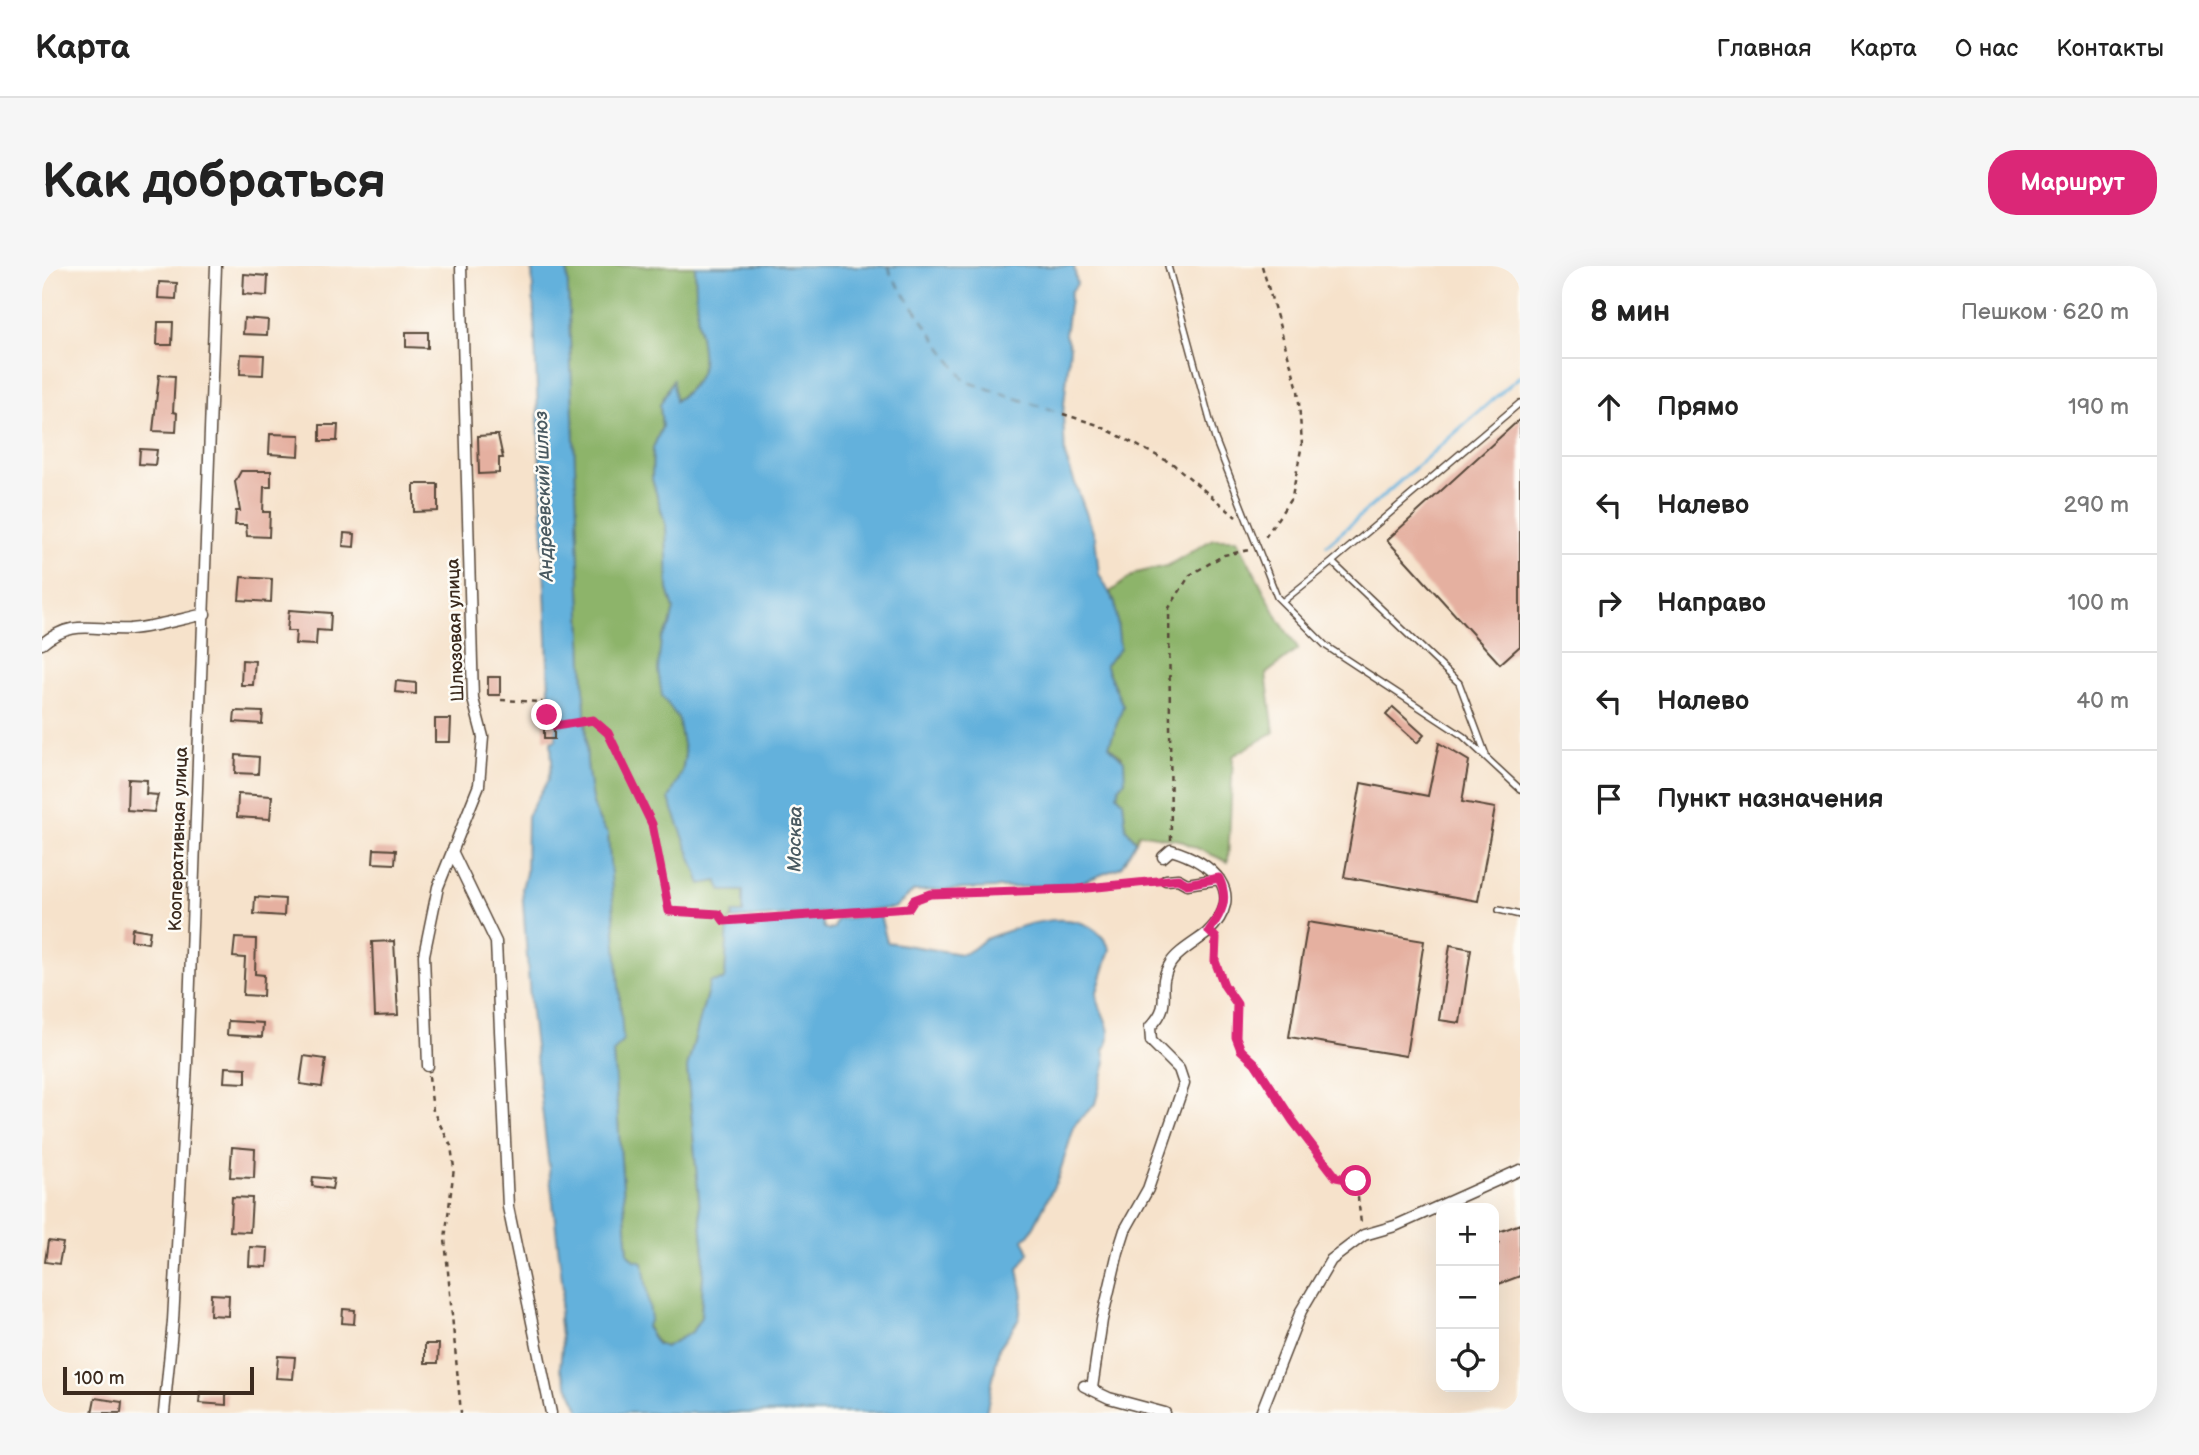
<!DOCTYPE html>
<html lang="ru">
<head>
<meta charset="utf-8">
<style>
  :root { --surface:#fff; --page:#f6f6f6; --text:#222; --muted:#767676; --line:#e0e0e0; --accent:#db2777 }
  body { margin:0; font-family:"Balsamiq Sans",sans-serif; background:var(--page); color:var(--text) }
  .controls { position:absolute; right:21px; bottom:21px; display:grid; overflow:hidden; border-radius:14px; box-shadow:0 7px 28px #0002 }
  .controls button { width:63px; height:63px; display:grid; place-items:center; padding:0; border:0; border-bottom:2px solid var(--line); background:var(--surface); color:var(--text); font:35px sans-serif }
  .scale { position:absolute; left:21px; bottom:18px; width:191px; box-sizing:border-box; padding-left:7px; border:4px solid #3b2a1e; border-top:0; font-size:19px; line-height:24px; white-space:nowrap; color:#3b2a1e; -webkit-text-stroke:5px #fdfcf7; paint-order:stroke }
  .stop { position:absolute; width:21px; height:21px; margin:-16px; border:5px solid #db2777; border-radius:50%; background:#fff }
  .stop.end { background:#db2777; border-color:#fff; box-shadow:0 2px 7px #0008 }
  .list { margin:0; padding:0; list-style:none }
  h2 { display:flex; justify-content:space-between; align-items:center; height:91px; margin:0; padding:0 28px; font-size:30px }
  h2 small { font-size:23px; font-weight:400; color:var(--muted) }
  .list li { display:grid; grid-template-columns:46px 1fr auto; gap:21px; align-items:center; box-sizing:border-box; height:98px; padding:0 28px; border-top:2px solid var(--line) }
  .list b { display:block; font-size:26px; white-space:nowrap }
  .list em { font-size:23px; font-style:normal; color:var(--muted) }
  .icon { flex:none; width:38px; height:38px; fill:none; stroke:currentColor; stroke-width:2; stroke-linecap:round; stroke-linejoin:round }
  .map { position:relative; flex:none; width:1478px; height:1147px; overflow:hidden; border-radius:28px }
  header { display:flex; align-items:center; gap:42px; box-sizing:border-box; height:98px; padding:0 35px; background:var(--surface); border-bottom:2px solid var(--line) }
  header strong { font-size:33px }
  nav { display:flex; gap:38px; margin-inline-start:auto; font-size:24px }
  .intro { display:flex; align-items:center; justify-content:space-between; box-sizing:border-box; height:168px; padding:0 42px }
  h1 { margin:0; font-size:49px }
  .button { padding:18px 32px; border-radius:28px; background:var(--accent); color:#fff; font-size:24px; font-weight:700 }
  main { display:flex; gap:42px; padding:0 42px }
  aside { flex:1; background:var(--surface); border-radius:28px; box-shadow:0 7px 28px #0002 }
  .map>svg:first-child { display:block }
  .forest { fill:#8db46a; stroke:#646f44; stroke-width:2 }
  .water { fill:#63b1dc; stroke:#4f6e7d; stroke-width:2 }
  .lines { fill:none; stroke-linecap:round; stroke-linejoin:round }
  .stream { stroke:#63b1dc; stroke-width:3.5 }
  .ferry { stroke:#495960; stroke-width:2; stroke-dasharray:9 7; stroke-linecap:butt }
  .building { fill:#e5b0a0 }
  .lane-casing { stroke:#574638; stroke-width:8 }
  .street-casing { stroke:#574638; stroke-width:13 }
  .path { stroke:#574638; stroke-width:2.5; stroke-dasharray:5 5; stroke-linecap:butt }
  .lane { stroke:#fff; stroke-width:5 }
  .street { stroke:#fff; stroke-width:10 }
  .route { stroke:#db2777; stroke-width:9 }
  .labels { text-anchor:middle; stroke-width:5; stroke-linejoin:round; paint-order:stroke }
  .street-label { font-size:18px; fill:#3b2a1e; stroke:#fdfcf7 }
  .water-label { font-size:19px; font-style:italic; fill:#495960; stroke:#fdfcf7 }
</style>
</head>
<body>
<header>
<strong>Карта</strong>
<nav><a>Главная</a><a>Карта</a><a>О нас</a><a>Контакты</a></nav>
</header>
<div class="intro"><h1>Как добраться</h1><a class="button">Маршрут</a></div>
<main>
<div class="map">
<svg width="1478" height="1147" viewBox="0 0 1478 1147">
  <rect width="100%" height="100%" fill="#fdfcf7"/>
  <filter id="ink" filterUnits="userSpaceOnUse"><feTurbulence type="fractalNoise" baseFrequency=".0143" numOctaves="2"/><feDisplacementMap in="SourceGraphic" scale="14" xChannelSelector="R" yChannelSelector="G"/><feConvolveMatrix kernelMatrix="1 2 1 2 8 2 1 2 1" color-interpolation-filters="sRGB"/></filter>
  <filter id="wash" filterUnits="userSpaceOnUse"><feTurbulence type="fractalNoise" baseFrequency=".00686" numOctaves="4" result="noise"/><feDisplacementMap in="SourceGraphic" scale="28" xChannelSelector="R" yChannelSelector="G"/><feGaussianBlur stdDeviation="1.57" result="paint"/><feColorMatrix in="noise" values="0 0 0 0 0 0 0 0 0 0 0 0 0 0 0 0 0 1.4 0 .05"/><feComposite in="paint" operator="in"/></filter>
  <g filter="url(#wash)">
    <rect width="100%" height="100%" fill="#f6e2cb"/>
    <path class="forest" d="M 525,0 L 653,0 C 654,19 654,38 656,56 C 662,95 669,108 633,135 L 630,115 L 618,139 L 620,161 L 611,182 L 610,213 L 624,260 L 626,323 L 632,343 L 628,360 L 619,373 L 620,430 L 636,452 L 643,489 L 640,506 L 627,534 L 675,615 L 701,624 L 701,647 L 691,648 L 686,660 L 683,710 L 682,714 L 668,716 L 645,802 L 662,988 L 659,1051 L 650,1066 L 623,1081 C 595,1070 602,1021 601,996 L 592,994 L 586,988 L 571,787 L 579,777 L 566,569 C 549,548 548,522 545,496 Z
      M 1171,273 L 1195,273 L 1237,354 L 1256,383 L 1224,408 L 1232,466 L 1191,490 L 1186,596 L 1137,574 L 1097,567 L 1094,575 L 1084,563 L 1081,535 L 1075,529 L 1080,491 L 1067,480 L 1081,440 L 1063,399 L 1078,383 L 1073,337 L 1068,326 L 1094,307 L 1125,300 Z"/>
    <path class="water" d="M 490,0 L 525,0 L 545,496 C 548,522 549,548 566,568 L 581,774 L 571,787 L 586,988 L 592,994 L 601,996 L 609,1053 L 604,1061 L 615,1078 L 623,1081 L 650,1066 L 659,1051 L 662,988 L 645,802 L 668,716 L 681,714 L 683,710 L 686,660 L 780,653 L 782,662 L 786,664 L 792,662 L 795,653 L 838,649 L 845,676 L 919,688 C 932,686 935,677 946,672 C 984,657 1045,635 1068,683 L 1055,726 C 1054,746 1077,763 1062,784 L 1064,796 L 1053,838 L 1033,858 L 1016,912 L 988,968 L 981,973 L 987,987 L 976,1003 L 981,1029 L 977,1053 L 957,1082 L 944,1147 L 539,1147 L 518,1102 L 520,1080 L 517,1051 L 521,1023 L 489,747 L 480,622 L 484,607 L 485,550 L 506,514 L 510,497 L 509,476 L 514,474 L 514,449 L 508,448 Z
      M 653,0 L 1032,0 L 1035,18 L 1029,26 L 1023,69 L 1028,81 L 1021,148 L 1023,190 L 1053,271 L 1057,308 L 1073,337 L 1078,383 L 1063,399 L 1081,440 L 1067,480 L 1082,495 L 1083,515 L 1077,520 L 1075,529 L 1081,535 L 1084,562 L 1094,575 L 1079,601 L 1033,619 L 872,625 L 852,642 L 691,653 L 691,647 L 701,647 L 701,625 L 680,625 L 675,615 L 659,618 L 627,533 L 640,506 L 643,489 L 636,452 L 620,430 L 616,404 L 619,373 L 628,360 L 632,343 L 626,323 L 624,260 L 610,213 L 611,182 L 620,161 L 618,139 L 631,114 L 633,135 C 669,110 661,93 656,56 C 654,38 654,19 653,0 Z"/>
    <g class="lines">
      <path class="stream" d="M 1285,279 L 1478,110"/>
      <path class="ferry" d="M 847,0 L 849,9 L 923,115 L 1021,148"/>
    </g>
    <g id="blocks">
      <path class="building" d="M 202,8 L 226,10 L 225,30 L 201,28 Z
        M 117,16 L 135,17 L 134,33 L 116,32 Z
        M 202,52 L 226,54 L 225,69 L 201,68 Z
        M 116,56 L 131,56 L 130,79 L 115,79 Z
        M 364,66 L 386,66 L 386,82 L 364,81 Z
        M 199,88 L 222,89 L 221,109 L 198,108 Z
        M 117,109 L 133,110 L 131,146 L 135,147 L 134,166 L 111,165 Z
        M 1478,153 L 1478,380 L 1458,398 L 1345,274 Z
        M 278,159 L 296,159 L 295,175 L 278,175 Z
        M 228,168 L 258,169 L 257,190 L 227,188 Z
        M 451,169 L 456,169 L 461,192 L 457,192 L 457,207 L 437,208 L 436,170 Z
        M 98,183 L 115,184 L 113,199 L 97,198 Z
        M 199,205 L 229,205 L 229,221 L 222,221 L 221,246 L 228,246 L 227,271 L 205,270 L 204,259 L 193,259 L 194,245 L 198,245 L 193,216 Z
        M 372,218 L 396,218 L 396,245 L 372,246 Z
        M 302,267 L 313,268 L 312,281 L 301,280 Z
        M 199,311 L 230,313 L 229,336 L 197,334 Z
        M 247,344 L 289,347 L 288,365 L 275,364 L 274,379 L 253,378 L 254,365 L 245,365 Z
        M 200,394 L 213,395 L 211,419 L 199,419 Z
        M 446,411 L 458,411 L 458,429 L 446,429 Z
        M 354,415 L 374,417 L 374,428 L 353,426 Z
        M 1351,441 L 1382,469 L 1375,477 L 1344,449 Z
        M 193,445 L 221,446 L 220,458 L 192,456 Z
        M 502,450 L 512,450 L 512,473 L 502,473 Z
        M 393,453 L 409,453 L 408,476 L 393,476 Z
        M 1397,477 L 1427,495 L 1420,536 L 1453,542 L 1436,635 L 1302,611 L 1319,517 L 1386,530 Z
        M 194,489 L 217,491 L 216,508 L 193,507 Z
        M 86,513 L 105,514 L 104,528 L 116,529 L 112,546 L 85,544 Z
        M 196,528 L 230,530 L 228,553 L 195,551 Z
        M 332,583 L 354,584 L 353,598 L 331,597 Z
        M 213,631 L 243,633 L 242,650 L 212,648 Z
        M 1266,656 L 1382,675 L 1364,790 L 1247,771 Z
        M 90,662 L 108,665 L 106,677 L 89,674 Z
        M 193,672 L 214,673 L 213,708 L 222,709 L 221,730 L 201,729 L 203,692 L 191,691 Z
        M 352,675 L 356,749 L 333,750 L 330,676 Z
        M 1408,679 L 1429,683 L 1418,757 L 1397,754 Z
        M 186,755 L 221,757 L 220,771 L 185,769 Z
        M 262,790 L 284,793 L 280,821 L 258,818 Z
        M 183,801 L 204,802 L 204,817 L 182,816 Z
        M 190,881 L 213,883 L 212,912 L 188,911 Z
        M 271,911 L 292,913 L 290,923 L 270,920 Z
        M 190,931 L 210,932 L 208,966 L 188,965 Z
        M 1478,958 L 1478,1010 L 1457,1018 L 1452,1003 L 1452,980 L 1457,978 L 1454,967 Z
        M 6,975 L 21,977 L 17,998 L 3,996 Z
        M 208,981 L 226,982 L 225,1001 L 207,1000 Z
        M 169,1028 L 187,1029 L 186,1050 L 168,1049 Z
        M 301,1043 L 313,1044 L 312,1058 L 300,1057 Z
        M 383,1078 L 397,1078 L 396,1097 L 383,1097 Z
        M 236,1090 L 253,1091 L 251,1113 L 234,1112 Z
        M 158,1126 L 184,1127 L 184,1139 L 157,1137 Z
        M 53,1132 L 80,1136 L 79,1147 L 50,1147 Z"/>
    </g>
  </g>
  <g filter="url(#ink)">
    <use href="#blocks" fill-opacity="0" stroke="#574638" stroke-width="2"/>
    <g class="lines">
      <defs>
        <path id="lane" d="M 1126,0 L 1173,173 L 1235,331 L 1284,380 L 1421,470 L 1478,523
          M 1240,336 L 1290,296
          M 1444,489 L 1417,417 L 1290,296 L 1478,137
          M 1457,644 L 1478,649"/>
        <path id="street" d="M 0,378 C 32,352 51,365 88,363 C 112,361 139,353 163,348
          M 410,585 L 454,676 L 466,941 L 509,1147
          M 1124,614 L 1136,613 L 1145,618 L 1177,613
          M 386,800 L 382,689 L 396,621 L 437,519 L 441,471 L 431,433 L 419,0
          M 1042,1120 L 1067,1132 L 1123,1147
          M 1050,1122 L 1060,1054 L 1076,986 L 1083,964 L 1106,923 L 1142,818 L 1137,803 L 1109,775 L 1108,761 C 1134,735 1112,724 1128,698 C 1135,686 1154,676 1165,667 C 1207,627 1170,596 1129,584 L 1121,591
          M 122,1147 L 131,1055 L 145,797 L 174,0
          M 1219,1147 L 1259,1045 L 1289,994 L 1322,969 L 1353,960 L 1478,904"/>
      </defs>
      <use href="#lane" class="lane-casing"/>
      <use href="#street" class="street-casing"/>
      <path class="path" d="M 1220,0 L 1256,123 L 1260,178 L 1250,231 L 1222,273
        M 1021,148 L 1056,159 L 1131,198 L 1194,251
        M 459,434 L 500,436 L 505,449 L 513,449 L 513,460 L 551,455 L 566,467 L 610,558 L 627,645 L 677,648 L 682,655 L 867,642 L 872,634 L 888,628 L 1035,623 L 1114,614
        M 1129,574 L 1127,342 L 1148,309 L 1182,289 L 1207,284
        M 1174,676 L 1173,695 L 1182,719 L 1195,738 L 1194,771 L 1199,784 L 1213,797 L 1251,855 L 1294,911 L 1314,915 L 1319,957
        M 387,810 L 391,845 L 409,880 L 412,902 L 403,973 L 419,1147"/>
      <use href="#lane" class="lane"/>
      <use href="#street" class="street"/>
    </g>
  </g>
  <g class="lines" filter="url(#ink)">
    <path class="route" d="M 505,449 L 513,449 L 513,460 L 551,454 L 566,467 L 610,558 L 627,645 L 677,648 L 682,655 L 867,642 L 872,634 L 888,628 L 1035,623 L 1136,613 L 1145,618 L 1177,612 C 1187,634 1180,646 1167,665 L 1174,672 L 1173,695 L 1182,719 L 1195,738 L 1194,771 L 1199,784 L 1213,797 L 1251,855 L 1294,911 L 1314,915"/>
  </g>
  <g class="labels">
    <g class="street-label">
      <text transform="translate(413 364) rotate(-92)" y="6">Шлюзовая улица</text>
      <text transform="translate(136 573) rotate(-88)" y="6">Кооперативная улица</text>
    </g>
    <g class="water-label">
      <text transform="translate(501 230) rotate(-92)" y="7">Андреевский шлюз</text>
      <text transform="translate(752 573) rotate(-89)" y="7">Москва</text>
    </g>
  </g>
</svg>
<div class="controls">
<button>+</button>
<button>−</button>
<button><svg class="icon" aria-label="locate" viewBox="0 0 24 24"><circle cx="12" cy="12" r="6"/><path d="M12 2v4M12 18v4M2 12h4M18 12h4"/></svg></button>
</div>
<div class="scale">100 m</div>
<div class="stop" style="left:1314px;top:915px"></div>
<div class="stop end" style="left:505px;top:449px"></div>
</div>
<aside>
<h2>8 мин<small>Пешком · 620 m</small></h2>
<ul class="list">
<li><svg class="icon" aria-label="ahead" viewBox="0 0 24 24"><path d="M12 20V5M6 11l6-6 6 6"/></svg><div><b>Прямо</b></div><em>190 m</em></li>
<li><svg class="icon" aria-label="left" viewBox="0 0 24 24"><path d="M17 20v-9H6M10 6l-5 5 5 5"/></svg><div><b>Налево</b></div><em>290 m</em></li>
<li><svg class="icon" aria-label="right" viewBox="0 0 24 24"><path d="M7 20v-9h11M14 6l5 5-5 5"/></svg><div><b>Направо</b></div><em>100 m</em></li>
<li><svg class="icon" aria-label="left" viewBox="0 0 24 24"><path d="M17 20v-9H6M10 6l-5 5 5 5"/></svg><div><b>Налево</b></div><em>40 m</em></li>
<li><svg class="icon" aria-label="arrive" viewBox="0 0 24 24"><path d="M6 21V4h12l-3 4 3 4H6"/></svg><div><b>Пункт назначения</b></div></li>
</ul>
</aside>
</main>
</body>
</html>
